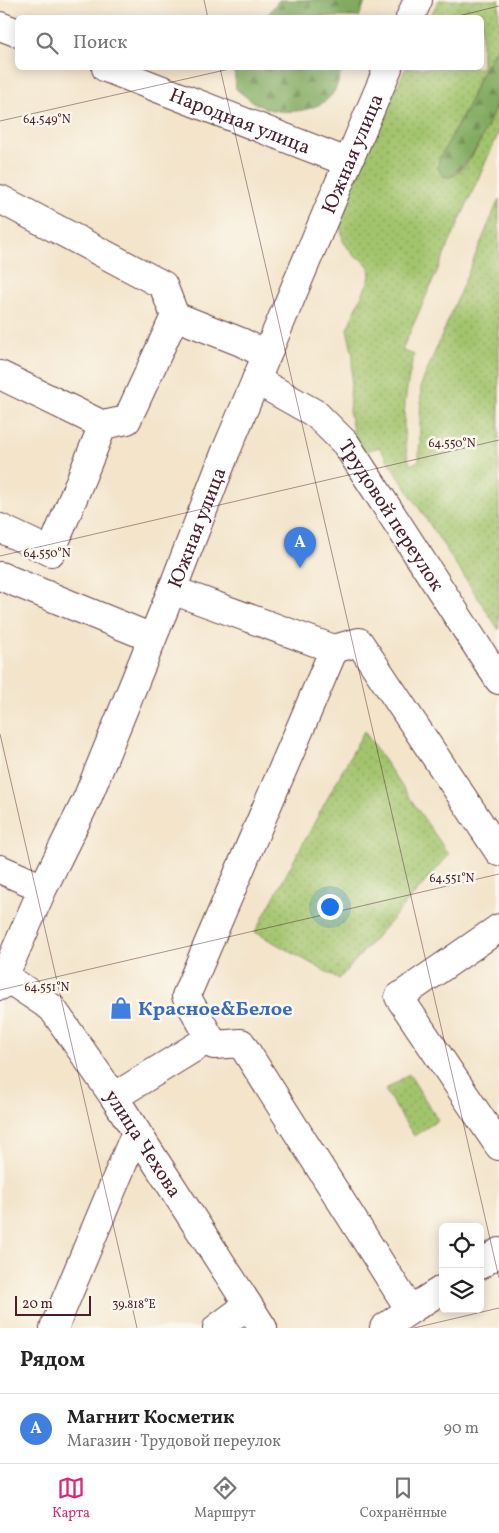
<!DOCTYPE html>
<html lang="ru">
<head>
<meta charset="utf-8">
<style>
  :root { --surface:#fff; --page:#f6f6f6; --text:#222; --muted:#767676; --line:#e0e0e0; --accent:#db2777 }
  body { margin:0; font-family:Vollkorn,serif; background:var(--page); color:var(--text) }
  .controls { position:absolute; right:15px; bottom:15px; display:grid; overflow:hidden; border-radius:8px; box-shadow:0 2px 12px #0003 }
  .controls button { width:45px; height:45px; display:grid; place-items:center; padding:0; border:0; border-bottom:1px solid var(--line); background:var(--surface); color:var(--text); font:25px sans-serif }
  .scale { position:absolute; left:15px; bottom:12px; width:76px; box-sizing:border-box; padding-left:5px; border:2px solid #4a1f2b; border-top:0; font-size:14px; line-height:18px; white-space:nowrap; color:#4a1f2b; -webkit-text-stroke:4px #fbf7ec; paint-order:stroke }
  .you { position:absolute; left:329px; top:906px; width:18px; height:18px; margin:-12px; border:4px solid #fff; border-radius:50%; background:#1a73e8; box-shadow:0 0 0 8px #1a73e833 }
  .badge { display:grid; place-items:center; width:32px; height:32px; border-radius:50%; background:var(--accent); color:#fff; font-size:16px; font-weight:700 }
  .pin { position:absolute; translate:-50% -41px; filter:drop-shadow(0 1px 2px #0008) }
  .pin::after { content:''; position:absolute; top:26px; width:18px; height:15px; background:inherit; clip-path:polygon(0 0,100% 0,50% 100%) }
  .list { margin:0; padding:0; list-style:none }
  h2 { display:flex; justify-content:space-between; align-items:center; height:65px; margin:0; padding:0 20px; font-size:21px }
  h2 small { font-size:16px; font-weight:400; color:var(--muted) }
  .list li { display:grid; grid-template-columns:32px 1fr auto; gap:15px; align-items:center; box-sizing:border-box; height:70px; padding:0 20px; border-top:1px solid var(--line) }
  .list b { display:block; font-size:19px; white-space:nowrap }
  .list p { margin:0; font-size:16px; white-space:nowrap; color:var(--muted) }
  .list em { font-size:16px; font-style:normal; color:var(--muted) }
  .icon { flex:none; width:28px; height:28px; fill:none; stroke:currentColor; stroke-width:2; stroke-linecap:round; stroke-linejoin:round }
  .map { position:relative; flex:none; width:499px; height:1328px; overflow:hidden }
  .search { position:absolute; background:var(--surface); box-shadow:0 2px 12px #0003; left:15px; right:15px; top:15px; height:55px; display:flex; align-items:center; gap:12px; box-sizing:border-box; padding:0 18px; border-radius:8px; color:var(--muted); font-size:19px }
  .sheet { height:135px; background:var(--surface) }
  nav { display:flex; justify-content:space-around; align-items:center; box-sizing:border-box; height:70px; border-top:1px solid var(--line); background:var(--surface); font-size:14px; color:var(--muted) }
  nav a { display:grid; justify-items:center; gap:2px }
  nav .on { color:var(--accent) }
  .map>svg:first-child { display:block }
  .grass { fill:url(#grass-dots); stroke:#76724c }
  .forest { fill:url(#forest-firs); stroke:#666446 }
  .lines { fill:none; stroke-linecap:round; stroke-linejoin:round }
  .minor-casing { stroke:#633d43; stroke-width:30 }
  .minor { stroke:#fff; stroke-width:28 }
  .ticks { fill:none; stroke:#4a1f2b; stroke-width:1; stroke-opacity:0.45 }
  .labels { text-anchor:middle; stroke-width:5; stroke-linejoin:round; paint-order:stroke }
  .street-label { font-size:20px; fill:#4a1f2b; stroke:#fbf7ec }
  .shop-label { font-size:20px; font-weight:bold; fill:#366cbe; stroke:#fbf7ec; text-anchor:start }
  .ticks-label { font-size:12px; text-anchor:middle; fill:#4a1f2b; stroke:#fbf7ec; stroke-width:5; stroke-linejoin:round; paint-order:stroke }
</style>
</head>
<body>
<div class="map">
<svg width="499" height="1328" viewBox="0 0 499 1328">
  <defs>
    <pattern id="grass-dots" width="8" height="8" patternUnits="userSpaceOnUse" patternTransform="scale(1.25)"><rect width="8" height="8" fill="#a3c46d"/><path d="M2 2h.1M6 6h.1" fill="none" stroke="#879f5a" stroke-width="1.8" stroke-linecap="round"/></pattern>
    <pattern id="forest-firs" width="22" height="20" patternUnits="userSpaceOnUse" patternTransform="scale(1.25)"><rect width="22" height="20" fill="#82aa60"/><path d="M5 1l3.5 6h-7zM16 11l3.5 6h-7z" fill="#6c8a4f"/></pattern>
  </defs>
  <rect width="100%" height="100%" fill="#fbf7ec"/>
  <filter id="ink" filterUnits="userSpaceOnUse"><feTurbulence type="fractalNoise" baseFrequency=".02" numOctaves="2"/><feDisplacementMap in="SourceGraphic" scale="10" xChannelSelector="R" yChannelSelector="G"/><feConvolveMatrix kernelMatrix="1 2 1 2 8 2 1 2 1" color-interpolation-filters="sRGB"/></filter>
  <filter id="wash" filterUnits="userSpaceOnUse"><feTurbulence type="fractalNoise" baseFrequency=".0096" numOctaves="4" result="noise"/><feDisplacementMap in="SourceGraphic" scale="20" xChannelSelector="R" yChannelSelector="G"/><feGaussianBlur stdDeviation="1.12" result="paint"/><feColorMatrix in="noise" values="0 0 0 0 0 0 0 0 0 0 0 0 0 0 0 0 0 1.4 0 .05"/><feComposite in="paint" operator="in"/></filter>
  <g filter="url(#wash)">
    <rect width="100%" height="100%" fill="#f3e4ca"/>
    <path class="grass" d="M 439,0 L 499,0 L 499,43 L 476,84 L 467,108 L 454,129 L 442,176 C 447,176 452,178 457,174 C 474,162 491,117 499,97 L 499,132 L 402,350 L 414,355 C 405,392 399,428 410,465 L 419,461 L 421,385 L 499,199 L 499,630 L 379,447 L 364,452 L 354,436 L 349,411 L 353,356 L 347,329 L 370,277 L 369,267 L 362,259 L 354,256 L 343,241 L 339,216 L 346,193 L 406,68 L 482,68 L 482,18 L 430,17 Z
      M 364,731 L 449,855 L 339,979 L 255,932 Z
      M 409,1074 L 438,1120 L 414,1136 L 385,1090 Z"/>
    <path class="forest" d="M 279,0 L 366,0 L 359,17 L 266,17 Z
      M 499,43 C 499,60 499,82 498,98 C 493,119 469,169 450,177 L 442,176 L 438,167 L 439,159 L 467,108 L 480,76 Z
      M 234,68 L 342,68 C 340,75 339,83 335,90 C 324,111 286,116 265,108 C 254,104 245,96 236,89 Z"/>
  </g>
  <g filter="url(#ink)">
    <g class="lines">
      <defs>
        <g id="minor">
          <path d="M 410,18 L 418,0"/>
          <path d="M 0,26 L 18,33"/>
          <path id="s1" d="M 106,68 L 347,162"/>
          <path d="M 0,199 L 163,285 L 175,316"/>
          <path d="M 0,375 L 103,425"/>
          <path id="s2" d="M 256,380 L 316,414 L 346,444 L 499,680"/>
          <path d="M 0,528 L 51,552 L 103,425 L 127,420 L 175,316 L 241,342 L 267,355"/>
          <path d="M 0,576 L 152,638"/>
          <path d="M 172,590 L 334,649 L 359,642 L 499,852"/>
          <path d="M 334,649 L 186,996 L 214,1045 L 241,1043 L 410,1310 L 443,1289"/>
          <path d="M 0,869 L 43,888"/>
          <path d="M 499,928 L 399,997 L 499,1146"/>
          <path id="s3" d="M 4,976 L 52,1008 L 114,1097 L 263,1328"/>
          <path id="s4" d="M 0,986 L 43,888 L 87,799 L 172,590 L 226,451 L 388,68"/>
          <path d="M 114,1097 L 210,1038"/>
          <path d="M 480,1265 L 499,1252"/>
          <path d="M 54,1328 L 136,1132"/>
          <path d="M 217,1328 L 248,1305"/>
          <path d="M 384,1328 L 410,1310"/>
        </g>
      </defs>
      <use href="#minor" class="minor-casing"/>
      <use href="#minor" class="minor"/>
    </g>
  </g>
  <path class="ticks" d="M 204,0 L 208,18M 450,18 L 499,6M 220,68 L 499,1278M 0,121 L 234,68M 0,556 L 499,440M 0,734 L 137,1328M 0,990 L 499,874M 414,1328 L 499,1308"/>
  <defs>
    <symbol id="shop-bare" viewBox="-9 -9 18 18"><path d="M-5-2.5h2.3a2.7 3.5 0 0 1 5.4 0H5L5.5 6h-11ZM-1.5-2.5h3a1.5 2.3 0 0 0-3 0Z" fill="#3f7fe0" stroke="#fbf7ec" stroke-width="2.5" paint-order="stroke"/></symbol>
  </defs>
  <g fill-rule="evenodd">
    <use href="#shop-bare" x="105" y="992" width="32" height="32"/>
  </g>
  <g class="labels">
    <g class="street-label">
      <text dy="7" stroke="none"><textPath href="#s1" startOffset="144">Народная улица</textPath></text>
      <text dy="7" stroke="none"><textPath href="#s4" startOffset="904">Южная улица</textPath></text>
      <text dy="7" stroke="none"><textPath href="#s2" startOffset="196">Трудовой переулок</textPath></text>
      <text dy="7" stroke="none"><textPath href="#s4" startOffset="499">Южная улица</textPath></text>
      <text dy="7" stroke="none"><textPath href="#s3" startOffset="221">улица Чехова</textPath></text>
    </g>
    <g class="shop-label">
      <text x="138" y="1015">Красное&amp;Белое</text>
    </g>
  </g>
  <g class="ticks-label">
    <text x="47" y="123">64.549°N</text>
    <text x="452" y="447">64.550°N</text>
    <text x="47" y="557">64.550°N</text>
    <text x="452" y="882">64.551°N</text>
    <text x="47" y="991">64.551°N</text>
    <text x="134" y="1308">39.818°E</text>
  </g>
</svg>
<div class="controls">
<button><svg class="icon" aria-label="locate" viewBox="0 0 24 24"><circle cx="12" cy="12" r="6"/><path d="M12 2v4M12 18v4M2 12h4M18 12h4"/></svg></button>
<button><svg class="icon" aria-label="layers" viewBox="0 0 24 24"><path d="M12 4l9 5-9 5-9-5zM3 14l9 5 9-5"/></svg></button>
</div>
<div class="scale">20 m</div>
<div class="you"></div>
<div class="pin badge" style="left:300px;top:568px;background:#3f7fe0">A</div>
<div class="search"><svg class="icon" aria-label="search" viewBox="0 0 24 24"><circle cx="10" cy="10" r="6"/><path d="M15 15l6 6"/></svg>Поиск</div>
</div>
<section class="sheet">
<h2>Рядом<small></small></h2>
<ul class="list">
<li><span class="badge" style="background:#3f7fe0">A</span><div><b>Магнит Косметик</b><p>Магазин · Трудовой переулок</p></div><em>90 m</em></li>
</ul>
</section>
<nav>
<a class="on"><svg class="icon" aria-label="map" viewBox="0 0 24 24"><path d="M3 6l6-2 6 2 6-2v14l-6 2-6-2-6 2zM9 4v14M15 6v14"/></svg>Карта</a>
<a><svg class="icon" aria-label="directions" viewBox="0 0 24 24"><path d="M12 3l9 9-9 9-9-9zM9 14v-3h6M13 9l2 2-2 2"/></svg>Маршрут</a>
<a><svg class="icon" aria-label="saved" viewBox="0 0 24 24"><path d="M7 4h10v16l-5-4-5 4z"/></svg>Сохранённые</a>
</nav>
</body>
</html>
